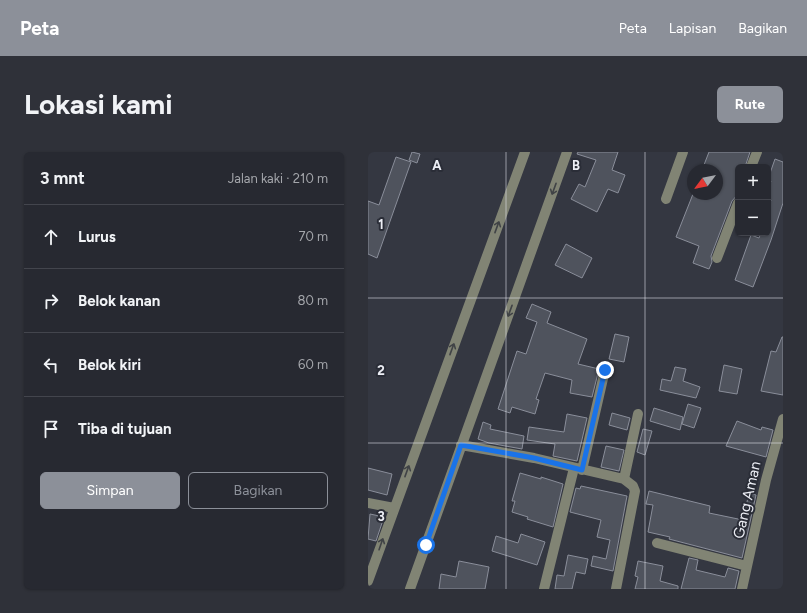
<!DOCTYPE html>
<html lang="id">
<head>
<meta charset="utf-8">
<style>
  :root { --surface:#272931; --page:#2f3139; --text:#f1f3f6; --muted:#a4a6ab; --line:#43454d; --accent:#8c9099 }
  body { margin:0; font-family:Figtree,sans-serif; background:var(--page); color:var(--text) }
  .controls { position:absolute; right:12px; top:12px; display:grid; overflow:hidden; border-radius:6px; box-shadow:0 1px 3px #0004 }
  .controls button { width:36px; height:36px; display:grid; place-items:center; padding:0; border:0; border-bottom:1px solid var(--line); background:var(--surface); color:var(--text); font:20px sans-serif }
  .compass { position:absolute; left:319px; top:12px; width:36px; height:36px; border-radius:50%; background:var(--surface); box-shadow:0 1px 3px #0004; rotate:238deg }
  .stop { position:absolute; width:12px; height:12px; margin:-9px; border:3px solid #1a73e8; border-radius:50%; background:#fff }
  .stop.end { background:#1a73e8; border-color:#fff; box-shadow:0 1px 4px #0008 }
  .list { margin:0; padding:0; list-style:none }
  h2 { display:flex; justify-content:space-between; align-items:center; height:52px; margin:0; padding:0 16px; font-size:17px }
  h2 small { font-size:13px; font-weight:400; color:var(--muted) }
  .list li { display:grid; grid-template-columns:26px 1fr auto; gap:12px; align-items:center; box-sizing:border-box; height:64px; padding:0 16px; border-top:1px solid var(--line) }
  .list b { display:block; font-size:15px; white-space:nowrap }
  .list em { font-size:13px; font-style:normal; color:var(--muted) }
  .actions { display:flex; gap:8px; padding:12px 16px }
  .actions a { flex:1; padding:9px 0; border:1px solid var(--accent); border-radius:6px; text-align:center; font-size:14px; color:var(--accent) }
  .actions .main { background:var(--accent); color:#fff }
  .icon { flex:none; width:22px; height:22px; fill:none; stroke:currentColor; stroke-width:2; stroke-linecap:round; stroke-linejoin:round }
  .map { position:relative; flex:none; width:415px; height:437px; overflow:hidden; border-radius:6px }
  header { display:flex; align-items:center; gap:24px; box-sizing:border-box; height:56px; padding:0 20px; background:var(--accent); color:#fff }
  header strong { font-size:19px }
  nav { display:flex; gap:22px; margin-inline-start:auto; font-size:14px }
  .intro { display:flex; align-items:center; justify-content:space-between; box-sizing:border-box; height:96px; padding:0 24px }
  h1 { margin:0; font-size:28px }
  .button { padding:10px 18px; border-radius:6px; background:var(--accent); color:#fff; font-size:14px; font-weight:700 }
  main { display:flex; gap:24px; padding:0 24px }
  aside { flex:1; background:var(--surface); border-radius:6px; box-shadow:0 1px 3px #0004 }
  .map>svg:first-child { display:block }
  .building { fill:#4f535d; stroke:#8a8e9a }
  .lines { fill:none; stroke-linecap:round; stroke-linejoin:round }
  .minor { stroke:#818474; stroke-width:10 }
  .oneway { stroke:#404346 }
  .route { stroke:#1a73e8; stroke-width:5 }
  .grid { fill:none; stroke:#eceef5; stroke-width:1; stroke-opacity:0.55 }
  .labels { text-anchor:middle; stroke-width:4; stroke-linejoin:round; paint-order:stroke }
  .street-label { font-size:15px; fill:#eceef5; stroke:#2a2d37 }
  .grid-label { font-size:13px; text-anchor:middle; font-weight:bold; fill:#eceef5; stroke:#2a2d37; stroke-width:4; stroke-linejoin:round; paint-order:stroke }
</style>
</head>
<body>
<header>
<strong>Peta</strong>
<nav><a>Peta</a><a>Lapisan</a><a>Bagikan</a></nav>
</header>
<div class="intro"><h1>Lokasi kami</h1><a class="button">Rute</a></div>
<main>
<aside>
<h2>3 mnt<small>Jalan kaki · 210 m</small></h2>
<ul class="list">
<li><svg class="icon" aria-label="ahead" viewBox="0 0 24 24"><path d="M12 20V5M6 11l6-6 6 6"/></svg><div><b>Lurus</b></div><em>70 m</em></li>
<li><svg class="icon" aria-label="right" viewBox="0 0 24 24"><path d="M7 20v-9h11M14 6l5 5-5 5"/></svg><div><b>Belok kanan</b></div><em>80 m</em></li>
<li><svg class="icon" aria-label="left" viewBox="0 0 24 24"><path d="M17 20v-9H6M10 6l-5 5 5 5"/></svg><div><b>Belok kiri</b></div><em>60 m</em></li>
<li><svg class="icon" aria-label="arrive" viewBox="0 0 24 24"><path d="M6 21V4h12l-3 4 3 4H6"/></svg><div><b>Tiba di tujuan</b></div></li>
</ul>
<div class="actions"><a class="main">Simpan</a><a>Bagikan</a></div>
</aside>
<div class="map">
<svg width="415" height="437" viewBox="0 0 415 437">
  <rect width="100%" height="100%" fill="#343741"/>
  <path class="building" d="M 44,0 L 52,2 L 49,11 L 41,8 Z
    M 210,0 L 250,0 L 244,18 L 257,23 L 250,41 L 240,37 L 229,60 L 203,47 L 211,32 L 217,35 L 228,8 L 209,2 Z
    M 341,0 L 382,0 L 377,15 L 370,15 L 370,42 L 364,49 L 343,104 L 344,110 L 341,117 L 325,111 L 331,94 L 308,85 L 325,42 L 349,42 L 349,18 L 334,18 Z
    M 28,5 L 43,10 L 9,106 L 0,102 L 0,49 L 11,53 Z
    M 407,7 L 415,10 L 415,51 L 403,88 L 385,135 L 367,128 L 383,83 L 391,86 L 393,81 L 400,81 L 400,57 L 403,48 L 400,47 L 400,37 L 403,29 L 400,27 Z
    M 198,92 L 224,106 L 214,126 L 187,113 Z
    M 164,152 L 183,160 L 179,171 L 219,187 L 210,212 L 231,217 L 224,245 L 202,241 L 204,228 L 177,221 L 168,247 L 171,248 L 167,262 L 144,255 L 142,261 L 130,257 L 149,199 L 158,202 L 169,170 L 158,166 Z
    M 247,182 L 261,185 L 256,210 L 241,207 Z
    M 414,185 L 415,185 L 415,243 L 393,239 L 403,199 L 408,200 Z
    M 356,213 L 374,217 L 369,242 L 351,239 Z
    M 307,215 L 318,217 L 315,229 L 332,235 L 328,246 L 292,238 L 294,227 L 303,229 Z
    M 320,252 L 333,256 L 326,276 L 314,272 Z
    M 286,256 L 315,265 L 312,278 L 282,269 Z
    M 244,261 L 262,266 L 259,278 L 241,273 Z
    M 199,262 L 219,266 L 209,309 L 185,304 L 187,292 L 159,288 L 161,275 L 196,280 Z
    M 369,269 L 393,278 L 394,275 L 405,278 L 398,305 L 358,294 Z
    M 115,270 L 123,273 L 122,277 L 156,284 L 154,297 L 121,291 L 110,287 Z
    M 275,277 L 284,279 L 277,303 L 269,300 Z
    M 238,294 L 256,298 L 251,319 L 233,315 Z
    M 0,316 L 24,322 L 19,343 L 0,338 Z
    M 152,321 L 173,327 L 173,325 L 195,332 L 185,375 L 159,367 L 160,365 L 144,360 L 147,349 L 144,349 Z
    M 213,334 L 259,344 L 245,419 L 223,414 L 225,404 L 238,407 L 242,388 L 229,385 L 233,368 L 202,360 L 208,336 L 212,337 Z
    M 281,339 L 342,354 L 341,361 L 375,368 L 381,341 L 388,343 L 374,406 L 301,387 L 302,385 L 280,380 L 285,353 L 278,352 Z
    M 2,362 L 16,365 L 8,389 L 0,387 Z
    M 153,382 L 177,390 L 169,413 L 124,399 L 128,384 L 150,391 Z
    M 200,403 L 220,407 L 217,422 L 208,420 L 204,437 L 187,437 L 189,423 L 196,424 Z
    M 321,406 L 330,408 L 328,418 L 357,425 L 360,416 L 371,419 L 367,437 L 313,437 Z
    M 91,409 L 121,415 L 117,437 L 71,437 L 73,422 L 88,425 Z
    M 270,409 L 295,414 L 292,429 L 310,434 L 310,437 L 267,437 L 270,425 L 267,424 Z"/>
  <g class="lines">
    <path class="minor" d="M 383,15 L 389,0
      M 298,47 L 315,0
      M 349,106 L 370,51
      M 93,293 L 166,306 L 256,327 L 265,334 L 267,339 L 248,437
      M 214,318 L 237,218
      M 256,327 L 270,262
      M 0,351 L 26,356
      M 289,391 L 379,414
      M 0,429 L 157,0
      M 42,437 L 199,0
      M 176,437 L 206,316
      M 374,437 L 398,328 L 415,267"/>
  </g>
  <defs><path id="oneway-shaft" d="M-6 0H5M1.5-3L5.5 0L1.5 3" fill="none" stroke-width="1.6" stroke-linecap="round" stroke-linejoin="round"/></defs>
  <g class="oneway">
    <use href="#oneway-shaft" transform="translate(186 37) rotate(110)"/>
    <use href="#oneway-shaft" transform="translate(129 75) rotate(-70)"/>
    <use href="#oneway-shaft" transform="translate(142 159) rotate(110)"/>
    <use href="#oneway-shaft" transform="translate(84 197) rotate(-70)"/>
    <use href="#oneway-shaft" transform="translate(39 319) rotate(-70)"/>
    <use href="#oneway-shaft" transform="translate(13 392) rotate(-71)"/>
  </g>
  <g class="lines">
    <path class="route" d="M 58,393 L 93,293 L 166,306 L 214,318 L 237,218"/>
  </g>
  <path class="grid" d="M 138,0 L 138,437M 277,0 L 277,437M 0,146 L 415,146M 0,291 L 415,291"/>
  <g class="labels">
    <g class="street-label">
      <text transform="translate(379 348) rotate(-77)" y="5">Gang Aman</text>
    </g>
  </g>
  <g class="grid-label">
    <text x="69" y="18">A</text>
    <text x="208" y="18">B</text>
    <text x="13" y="77">1</text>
    <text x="13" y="223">2</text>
    <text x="13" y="369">3</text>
  </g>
</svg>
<div class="controls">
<button>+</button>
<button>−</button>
</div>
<svg class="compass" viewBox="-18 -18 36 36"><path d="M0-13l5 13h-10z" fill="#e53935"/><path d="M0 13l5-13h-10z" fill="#a4a6ab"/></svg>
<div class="stop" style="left:58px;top:393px"></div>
<div class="stop end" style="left:237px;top:218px"></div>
</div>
</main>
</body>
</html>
